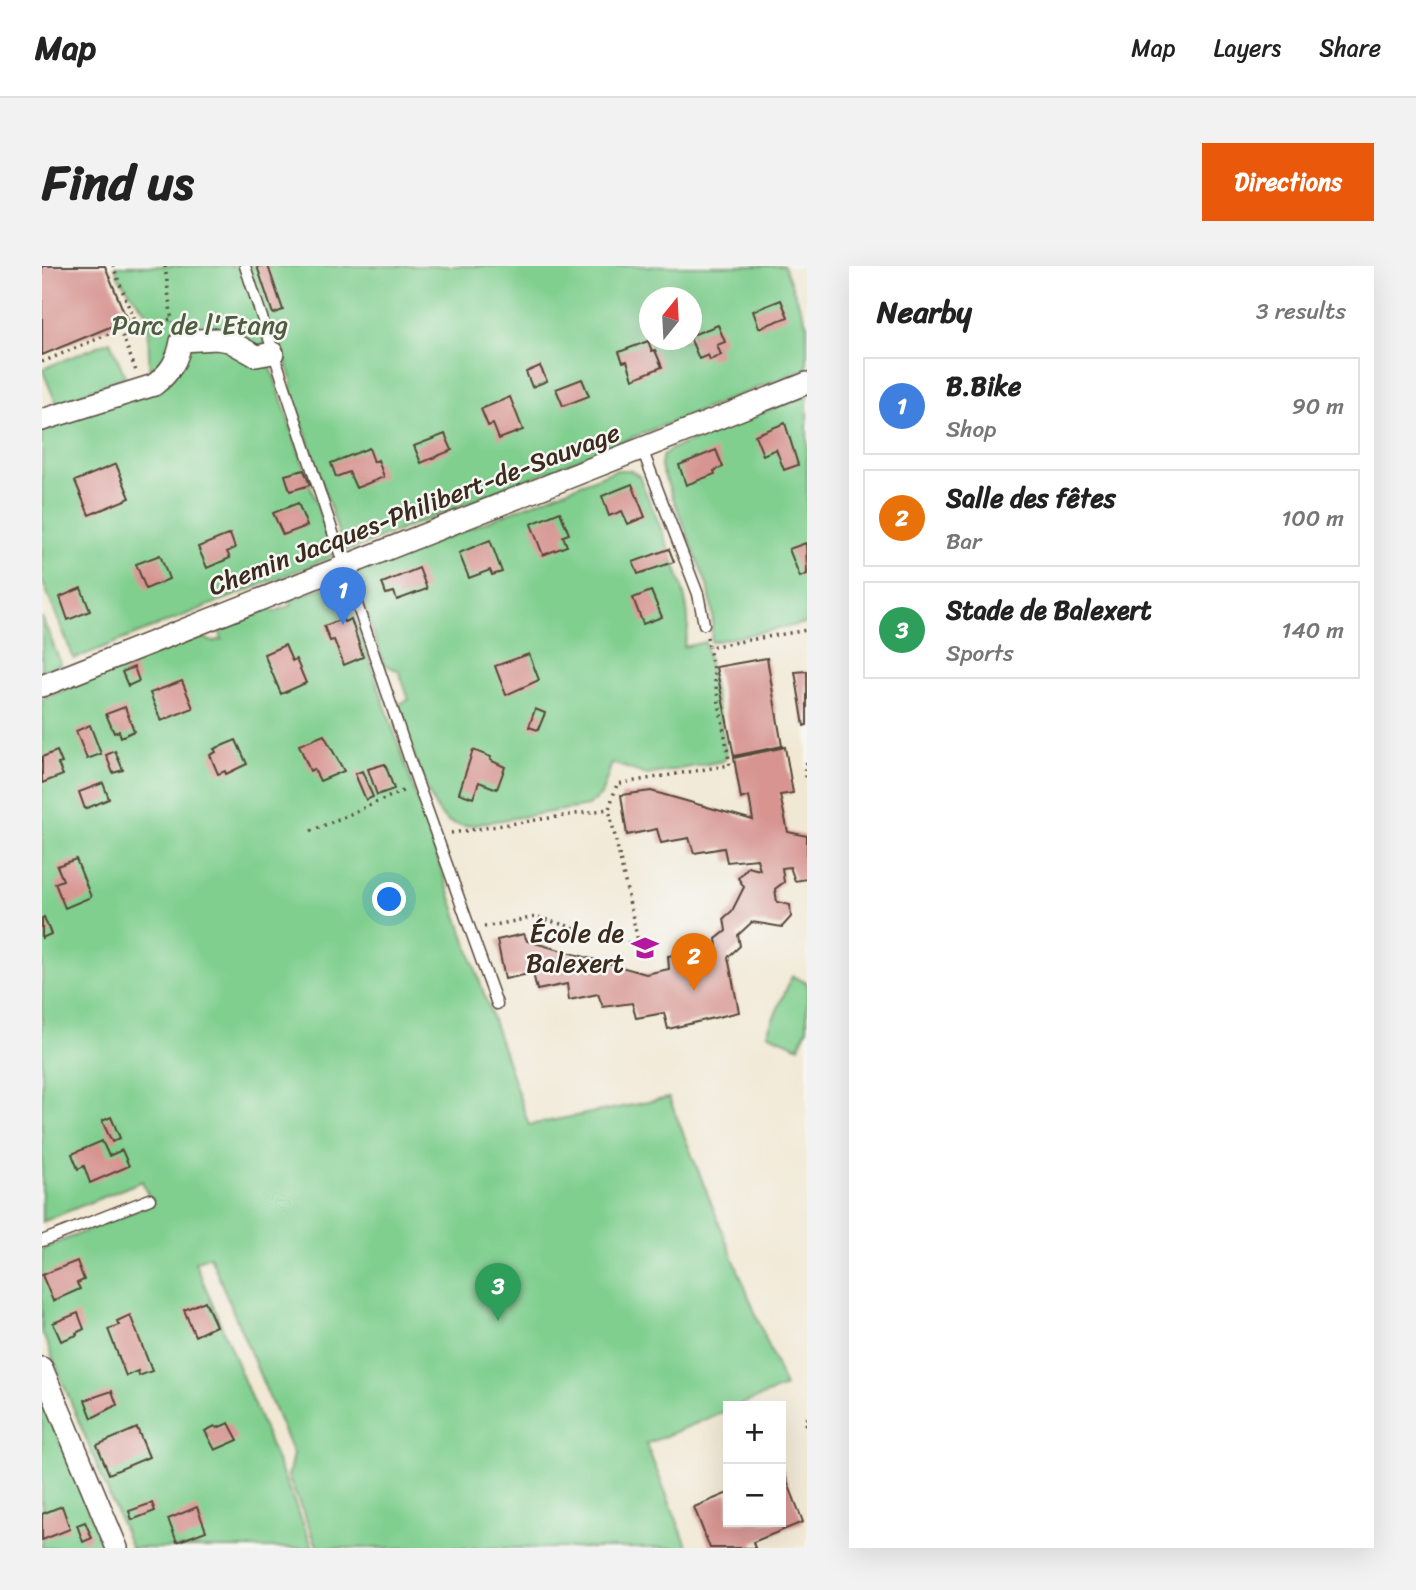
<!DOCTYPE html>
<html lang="en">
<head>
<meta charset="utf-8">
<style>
  :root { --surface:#fff; --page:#f2f2f2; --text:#222; --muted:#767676; --line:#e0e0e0; --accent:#ea580c }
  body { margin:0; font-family:Sriracha,sans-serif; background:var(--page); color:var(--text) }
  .controls { position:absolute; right:21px; bottom:21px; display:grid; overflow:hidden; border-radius:0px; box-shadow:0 7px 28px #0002 }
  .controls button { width:63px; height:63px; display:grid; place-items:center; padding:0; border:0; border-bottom:2px solid var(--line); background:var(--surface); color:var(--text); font:35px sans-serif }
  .compass { position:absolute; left:597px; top:21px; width:63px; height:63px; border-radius:50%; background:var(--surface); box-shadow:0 7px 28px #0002; rotate:18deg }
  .you { position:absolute; left:348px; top:634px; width:24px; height:24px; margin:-18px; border:5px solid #fff; border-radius:50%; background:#1a73e8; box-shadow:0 0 0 10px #1a73e833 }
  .badge { display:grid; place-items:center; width:46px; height:46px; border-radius:50%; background:var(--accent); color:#fff; font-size:23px; font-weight:700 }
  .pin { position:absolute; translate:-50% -58px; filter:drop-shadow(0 2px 4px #0008) }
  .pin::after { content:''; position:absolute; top:37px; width:24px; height:21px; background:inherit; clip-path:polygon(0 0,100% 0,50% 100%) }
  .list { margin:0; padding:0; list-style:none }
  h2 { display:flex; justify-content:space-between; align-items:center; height:91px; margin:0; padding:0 28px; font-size:30px }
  h2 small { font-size:23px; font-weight:400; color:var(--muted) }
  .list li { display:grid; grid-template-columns:46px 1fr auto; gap:21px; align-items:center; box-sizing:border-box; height:98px; margin:0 14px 14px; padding:0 14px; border:2px solid var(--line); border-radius:0px }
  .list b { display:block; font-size:26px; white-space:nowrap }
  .list p { margin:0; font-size:23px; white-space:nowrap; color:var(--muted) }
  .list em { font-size:23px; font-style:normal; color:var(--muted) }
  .map { position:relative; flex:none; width:765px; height:1282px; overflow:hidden; border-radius:0px }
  header { display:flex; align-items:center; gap:42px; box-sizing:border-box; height:98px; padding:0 35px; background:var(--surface); border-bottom:2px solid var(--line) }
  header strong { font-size:33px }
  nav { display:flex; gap:38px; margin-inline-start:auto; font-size:24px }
  .intro { display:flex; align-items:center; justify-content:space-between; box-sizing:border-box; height:168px; padding:0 42px }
  h1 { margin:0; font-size:49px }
  .button { padding:18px 32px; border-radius:0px; background:var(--accent); color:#fff; font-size:24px; font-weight:700 }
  main { display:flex; gap:42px; padding:0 42px }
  aside { flex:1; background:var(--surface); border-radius:0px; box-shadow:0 7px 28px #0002 }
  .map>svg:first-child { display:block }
  .green { fill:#80cf8f; stroke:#5e7c56; stroke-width:2; fill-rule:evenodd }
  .building { fill:#d79491 }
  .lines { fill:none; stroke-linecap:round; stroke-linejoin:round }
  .lane-casing { stroke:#564639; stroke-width:13 }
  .street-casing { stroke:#564639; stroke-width:24 }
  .path { stroke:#564639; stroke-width:3.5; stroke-dasharray:2 5; stroke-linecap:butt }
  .lane { stroke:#fff; stroke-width:10 }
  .street { stroke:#fff; stroke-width:21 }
  .labels { text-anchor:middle; stroke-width:5; stroke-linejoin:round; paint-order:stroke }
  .park-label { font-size:26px; fill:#505c40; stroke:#f6f6f2 }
  .street-label { font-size:26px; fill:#3b2a1e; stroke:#f6f6f2 }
  .poi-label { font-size:26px; fill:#3b2a1e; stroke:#f6f6f2; text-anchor:end }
</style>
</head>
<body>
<header>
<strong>Map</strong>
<nav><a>Map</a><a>Layers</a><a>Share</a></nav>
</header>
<div class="intro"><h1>Find us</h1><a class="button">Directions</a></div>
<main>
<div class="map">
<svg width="765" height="1282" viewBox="0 0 765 1282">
  <rect width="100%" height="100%" fill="#f6f6f2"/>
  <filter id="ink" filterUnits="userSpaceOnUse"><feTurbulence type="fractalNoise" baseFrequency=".0143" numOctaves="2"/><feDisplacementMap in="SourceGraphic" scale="14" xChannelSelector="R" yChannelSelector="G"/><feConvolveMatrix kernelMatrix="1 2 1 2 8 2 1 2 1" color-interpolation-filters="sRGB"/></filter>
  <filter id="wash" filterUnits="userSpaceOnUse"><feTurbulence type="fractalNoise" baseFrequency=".00686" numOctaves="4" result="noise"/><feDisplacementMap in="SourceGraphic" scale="28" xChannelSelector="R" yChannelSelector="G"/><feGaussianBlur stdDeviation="1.57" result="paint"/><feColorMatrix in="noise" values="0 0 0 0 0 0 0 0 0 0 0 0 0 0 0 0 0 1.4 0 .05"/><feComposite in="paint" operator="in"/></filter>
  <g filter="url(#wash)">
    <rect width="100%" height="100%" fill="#f1e8d4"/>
    <path class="green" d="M 73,0 L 742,0 L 765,59 L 765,102 L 303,286 L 249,123 L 250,113 L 237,73 L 221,78 L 292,290 L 32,393 L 0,314 L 0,160 L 108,125 L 106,49 L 77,12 ZM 608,32 L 650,32 L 650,74 L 608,74 Z
      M 68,75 L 83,110 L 15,139 L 0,103 Z
      M 765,129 L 765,357 L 669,376 L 671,349 L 667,324 L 619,201 L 620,191 L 629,183 Z
      M 574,204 L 588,204 L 597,210 C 612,248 648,322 646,360 C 646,367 643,374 642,381 L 663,376 L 685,491 L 681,495 L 605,509 L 570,497 L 559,529 L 546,540 L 423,560 C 419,559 412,558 407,556 C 386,545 364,463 356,438 L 367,434 L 357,405 L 342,398 L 311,309 Z
      M 300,314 L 487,859 L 627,832 L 743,1121 L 695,1140 L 686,1140 L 686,1144 L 604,1178 L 646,1282 L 276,1282 L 246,1211 L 251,1188 L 168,990 L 153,996 L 271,1282 L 89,1282 L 0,1066 L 0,983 L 110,938 L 100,915 L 0,956 L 0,433 L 157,370 L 171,376 L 180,373 L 177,363 L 228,343 L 232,346 L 250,339 L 248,334 Z
      M 0,351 L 19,398 L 0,406 Z
      M 750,710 L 765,717 L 765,762 L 757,781 L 725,767 Z
      M 0,1132 L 62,1282 L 0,1282 Z"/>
    <g id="blocks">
      <path class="building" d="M 0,0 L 63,0 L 85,54 L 0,89 Z
        M 215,0 L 226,0 L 241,44 L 231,48 Z
        M 739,34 L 746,51 L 717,62 L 711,45 Z
        M 676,59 L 683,76 L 675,79 L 679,89 L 668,94 L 666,89 L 657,93 L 649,74 L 650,69 Z
        M 606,75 L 610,85 L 613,84 L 620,101 L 591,113 L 585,95 L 581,96 L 577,86 Z
        M 498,100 L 505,115 L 490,121 L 484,106 Z
        M 540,113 L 547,130 L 521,140 L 514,123 Z
        M 468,131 L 481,164 L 457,173 L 451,158 L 446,160 L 439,143 Z
        M 743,157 L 756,199 L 742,204 L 734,183 L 721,189 L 713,169 Z
        M 403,168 L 410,184 L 379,197 L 372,180 Z
        M 327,182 L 332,196 L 336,194 L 342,211 L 314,222 L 307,206 L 294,211 L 289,197 Z
        M 674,184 L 681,201 L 672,205 L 673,208 L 644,219 L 637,199 Z
        M 74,198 L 88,232 L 47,249 L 33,215 Z
        M 262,204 L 268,219 L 248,225 L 243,209 Z
        M 590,218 L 603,251 L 586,258 L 580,245 L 567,250 L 560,230 Z
        M 256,237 L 265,260 L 241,269 L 231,247 Z
        M 518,246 L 527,268 L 521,270 L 525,280 L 501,289 L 489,258 Z
        M 188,268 L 193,282 L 185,286 L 188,292 L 165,302 L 156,281 Z
        M 448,274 L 460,306 L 450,309 L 448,304 L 427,312 L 417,287 Z
        M 764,277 L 765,308 L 758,311 L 747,283 Z
        M 627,283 L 632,296 L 596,308 L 591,296 Z
        M 118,289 L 127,313 L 104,323 L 94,298 Z
        M 377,302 L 385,323 L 355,334 L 352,326 L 344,328 L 340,317 Z
        M 39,322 L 48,345 L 26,354 L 18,331 Z
        M 609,325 L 620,351 L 601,358 L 591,332 Z
        M 300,353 L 302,356 L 309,353 L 321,391 L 302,399 L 292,374 L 288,375 L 282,360 Z
        M 243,379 L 250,395 L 254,393 L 264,417 L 239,428 L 222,388 Z
        M 487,388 L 497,414 L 464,429 L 453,400 Z
        M 725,392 L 740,480 L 692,490 L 674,401 Z
        M 92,401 L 97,415 L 86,420 L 80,406 Z
        M 765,405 L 765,459 L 762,460 L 753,406 Z
        M 140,415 L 151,442 L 119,455 L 108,427 Z
        M 83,441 L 92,465 L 79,471 L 77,465 L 72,467 L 64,448 Z
        M 493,443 L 503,447 L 496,464 L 487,461 Z
        M 48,459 L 59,488 L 45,493 L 34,465 Z
        M 282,469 L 302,505 L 278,515 L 272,503 L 268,505 L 257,479 Z
        M 194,474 L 205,498 L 184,508 L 183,505 L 176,508 L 168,489 L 174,486 L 172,483 Z
        M 743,481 L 751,527 L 738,529 L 746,566 L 765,570 L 765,613 L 753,615 L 748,601 L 740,602 L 742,616 L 733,623 L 735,636 L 748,639 L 749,651 L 740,661 L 710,656 L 696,669 L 698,680 L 686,691 L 697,746 L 626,763 L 622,747 L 594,752 L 590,737 L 561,741 L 556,728 L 527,734 L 525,718 L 495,724 L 491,707 L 463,713 L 455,674 L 482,668 L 485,675 L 604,708 L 627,703 L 626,690 L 675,680 L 674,673 L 684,665 L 682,652 L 690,645 L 702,621 L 696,612 L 706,601 L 718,604 L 715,593 L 685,596 L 682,582 L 652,587 L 647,572 L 619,577 L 615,563 L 585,569 L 579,529 L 609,525 L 711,554 L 707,530 L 699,533 L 692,492 Z
        M 431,484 L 449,491 L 448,494 L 463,501 L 455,523 L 437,516 L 431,532 L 417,527 Z
        M 15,485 L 20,497 L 16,498 L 21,509 L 0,517 L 0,491 Z
        M 73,485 L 81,504 L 71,507 L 64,489 Z
        M 343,498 L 352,523 L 335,529 L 326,503 Z
        M 320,505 L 331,531 L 324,534 L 313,508 Z
        M 61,517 L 67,533 L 43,543 L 37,526 Z
        M 34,593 L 49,631 L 23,642 L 13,617 L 21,614 L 15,600 Z
        M 2,651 L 9,668 L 0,672 L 0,652 Z
        M 69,851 L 78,872 L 70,876 L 60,855 Z
        M 60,875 L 67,890 L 80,884 L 87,900 L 48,917 L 42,900 L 36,903 L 30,888 Z
        M 35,995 L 42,1014 L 35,1017 L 38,1023 L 11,1035 L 0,1009 Z
        M 163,1035 L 174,1060 L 153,1070 L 142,1044 Z
        M 36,1047 L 42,1063 L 34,1067 L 35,1069 L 19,1075 L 11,1057 Z
        M 88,1049 L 110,1105 L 97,1110 L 96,1105 L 84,1110 L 66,1063 L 77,1059 L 75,1055 Z
        M 70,1125 L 75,1139 L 50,1152 L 43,1134 Z
        M 187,1157 L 196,1174 L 173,1184 L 163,1165 L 173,1160 L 175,1162 Z
        M 95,1162 L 107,1191 L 67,1208 L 55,1179 Z
        M 739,1199 L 761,1256 L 711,1276 L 713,1282 L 668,1282 L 652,1241 L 686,1227 L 686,1256 L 739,1256 Z
        M 110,1237 L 113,1245 L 90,1254 L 87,1245 Z
        M 20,1240 L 28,1263 L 0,1274 L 0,1248 Z
        M 155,1241 L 164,1265 L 135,1276 L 126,1253 Z
        M 43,1256 L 50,1272 L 41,1276 L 35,1259 Z"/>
    </g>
  </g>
  <g filter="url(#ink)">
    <use href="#blocks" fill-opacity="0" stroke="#564639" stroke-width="2"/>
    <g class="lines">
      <defs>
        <path id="lane" d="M 203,0 L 302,300 L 376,518 L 455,738
          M 600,183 L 656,328 L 662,358
          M 0,975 L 108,933"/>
        <path id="street" d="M 0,154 L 112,119 C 128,107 136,94 139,75 L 174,73 L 187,75 L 214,90 L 231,87
          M 0,420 L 765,117
          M 0,1102 L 75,1282"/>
      </defs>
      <use href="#lane" class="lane-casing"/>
      <use href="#street" class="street-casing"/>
      <path class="path" d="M 123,0 L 130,56
        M 93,57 L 102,61 L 129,53
        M 78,63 L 94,105
        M 0,96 L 93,57 L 71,0
        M 665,371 L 667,381 L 765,364
        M 765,497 L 762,499 L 765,516
        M 269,565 L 363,524
        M 409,567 L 567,543 L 575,518 L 688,499 L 667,381
        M 442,661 L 494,651 L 597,680 L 567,543
        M 765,1152 L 762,1154 L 765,1162"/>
      <use href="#lane" class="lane"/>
      <use href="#street" class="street"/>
    </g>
  </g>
  <defs>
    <symbol id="school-bare" viewBox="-9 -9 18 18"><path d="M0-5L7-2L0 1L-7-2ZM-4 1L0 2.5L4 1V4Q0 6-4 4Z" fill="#b5179e" stroke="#f6f6f2" stroke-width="2.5" paint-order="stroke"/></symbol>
  </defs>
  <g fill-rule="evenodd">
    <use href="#school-bare" x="584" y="663" width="38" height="38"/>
  </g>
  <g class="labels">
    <g class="park-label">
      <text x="158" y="68">Parc de l'Etang</text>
    </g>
    <g class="street-label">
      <text transform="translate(372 243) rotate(-21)" y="9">Chemin Jacques-Philibert-de-Sauvage</text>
    </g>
    <g class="poi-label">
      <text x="582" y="676">École de<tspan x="582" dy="30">Balexert</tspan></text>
    </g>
  </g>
</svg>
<div class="controls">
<button>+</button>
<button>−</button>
</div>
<svg class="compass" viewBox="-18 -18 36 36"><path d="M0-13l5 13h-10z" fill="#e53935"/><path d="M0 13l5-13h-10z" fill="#767676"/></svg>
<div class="you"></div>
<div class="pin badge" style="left:301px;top:359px;background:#3f7fe0">1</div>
<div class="pin badge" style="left:652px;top:725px;background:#e8710a">2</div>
<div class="pin badge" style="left:456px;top:1055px;background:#2e9e5b">3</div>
</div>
<aside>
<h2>Nearby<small>3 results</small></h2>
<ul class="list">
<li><span class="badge" style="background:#3f7fe0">1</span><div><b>B.Bike</b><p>Shop</p></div><em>90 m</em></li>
<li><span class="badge" style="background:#e8710a">2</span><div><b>Salle des fêtes</b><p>Bar</p></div><em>100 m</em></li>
<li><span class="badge" style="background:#2e9e5b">3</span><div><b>Stade de Balexert</b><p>Sports</p></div><em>140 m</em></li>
</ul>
</aside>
</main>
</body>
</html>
